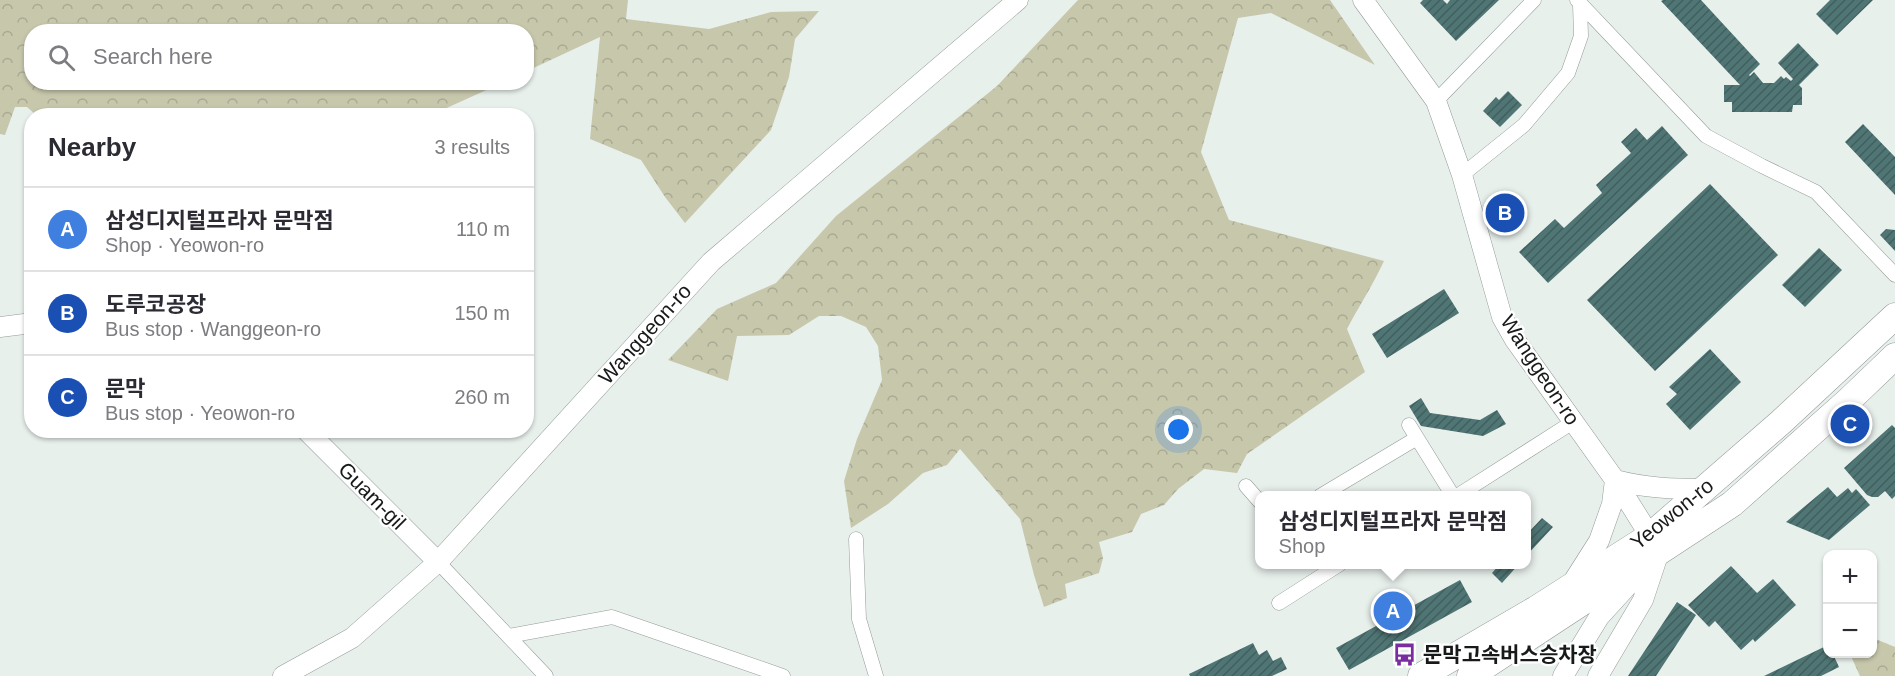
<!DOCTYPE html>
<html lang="en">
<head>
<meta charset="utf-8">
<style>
  :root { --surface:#fff; --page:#f7f7f7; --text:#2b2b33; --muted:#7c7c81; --line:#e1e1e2; --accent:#111827 }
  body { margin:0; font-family:Helvetica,"Noto Sans KR",sans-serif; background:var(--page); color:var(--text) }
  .controls { position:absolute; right:18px; bottom:18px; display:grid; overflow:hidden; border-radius:12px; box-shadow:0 2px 4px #0004 }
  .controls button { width:54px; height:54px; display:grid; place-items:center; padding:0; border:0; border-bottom:2px solid var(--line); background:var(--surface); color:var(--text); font:30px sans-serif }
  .you { position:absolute; left:1179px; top:430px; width:21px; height:21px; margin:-15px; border:4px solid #fff; border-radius:50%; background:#1a73e8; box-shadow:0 0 0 9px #1a73e833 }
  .badge { display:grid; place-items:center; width:39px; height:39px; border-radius:50%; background:var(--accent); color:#fff; font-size:20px; font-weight:700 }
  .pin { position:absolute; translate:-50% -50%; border:3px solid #fff; box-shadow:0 2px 6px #0006 }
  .popup { position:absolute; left:1255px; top:491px; width:276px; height:78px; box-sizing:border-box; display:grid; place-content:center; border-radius:12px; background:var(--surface); filter:drop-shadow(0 2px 4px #0005); font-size:20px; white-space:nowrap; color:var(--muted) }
  .popup b { font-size:22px; color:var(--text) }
  .popup::after { content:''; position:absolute; left:50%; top:100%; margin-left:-12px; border:12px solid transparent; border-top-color:var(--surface) }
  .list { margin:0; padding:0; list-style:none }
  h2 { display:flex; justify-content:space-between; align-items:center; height:78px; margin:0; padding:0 24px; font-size:26px }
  h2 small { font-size:20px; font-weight:400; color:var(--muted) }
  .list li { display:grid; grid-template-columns:39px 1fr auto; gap:18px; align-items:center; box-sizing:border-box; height:84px; padding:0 24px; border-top:2px solid var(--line) }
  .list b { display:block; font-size:22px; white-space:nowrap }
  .list p { margin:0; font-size:20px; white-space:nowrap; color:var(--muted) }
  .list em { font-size:20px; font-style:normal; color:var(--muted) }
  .icon { flex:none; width:33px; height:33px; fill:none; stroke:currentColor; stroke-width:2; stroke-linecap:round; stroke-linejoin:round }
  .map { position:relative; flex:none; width:1895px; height:676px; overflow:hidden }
  .search { position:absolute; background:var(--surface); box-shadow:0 2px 4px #0004; left:24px; top:24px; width:510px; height:66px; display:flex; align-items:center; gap:15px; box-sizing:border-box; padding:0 21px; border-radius:24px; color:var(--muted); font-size:22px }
  .panel { position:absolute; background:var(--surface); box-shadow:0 2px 4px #0004; left:24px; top:108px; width:510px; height:330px; border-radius:24px }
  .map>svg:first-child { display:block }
  .forest { fill:url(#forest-crowns) }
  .building { fill:url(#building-hatch) }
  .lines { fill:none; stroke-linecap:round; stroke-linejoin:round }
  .street-casing { stroke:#949b97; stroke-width:15 }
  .secondary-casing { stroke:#949b97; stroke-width:21 }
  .highway-casing { stroke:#949b97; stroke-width:27 }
  .street { stroke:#fff; stroke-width:14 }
  .secondary { stroke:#fff; stroke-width:20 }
  .highway { stroke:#fff; stroke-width:26 }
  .labels { text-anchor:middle; stroke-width:4.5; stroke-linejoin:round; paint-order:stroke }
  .street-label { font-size:21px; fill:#171a19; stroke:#fff }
  .poi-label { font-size:21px; font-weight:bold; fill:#171a19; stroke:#fff; text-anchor:start }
</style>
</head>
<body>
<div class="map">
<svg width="1895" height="676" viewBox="0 0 1895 676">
  <defs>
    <pattern id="forest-crowns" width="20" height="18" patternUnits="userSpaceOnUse" patternTransform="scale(1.5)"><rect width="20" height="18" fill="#c7c7ac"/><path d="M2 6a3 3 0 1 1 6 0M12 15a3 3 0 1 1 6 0" fill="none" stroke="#aaaa93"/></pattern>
    <pattern id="building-hatch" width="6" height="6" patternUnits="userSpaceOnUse" patternTransform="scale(1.5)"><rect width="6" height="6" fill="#4f7574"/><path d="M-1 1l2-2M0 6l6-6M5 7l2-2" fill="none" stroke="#415f5e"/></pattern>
  </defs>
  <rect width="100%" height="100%" fill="#e8f0ec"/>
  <path class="forest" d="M 0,0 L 628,0 L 626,19 L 709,29 L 771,12 L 819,11 L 795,39 L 789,77 L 771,130 L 685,223 L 665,197 L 641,160 L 590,139 L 600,37 L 527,71 L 526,32 L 32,32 L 32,82 L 502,83 L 431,115 L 37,116 L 27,107 L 15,107 L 5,135 L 0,134 Z
    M 1078,0 L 1330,0 L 1375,65 L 1271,13 L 1238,18 L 1201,152 L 1229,220 L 1384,261 C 1373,285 1359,306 1347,329 L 1365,372 L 1247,454 L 1237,473 L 1204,469 L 1178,489 L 1164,505 L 1141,514 L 1132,532 L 1099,542 L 1103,558 L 1099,573 L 1065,584 L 1067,598 L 1044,607 L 1034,575 L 1020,519 L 960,449 L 947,465 L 923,473 L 888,504 L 851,528 L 844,481 L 857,439 L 882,380 L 878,346 L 866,327 L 841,316 L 819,316 L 789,335 L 737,336 L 728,381 L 668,360 L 717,309 L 776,283 L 836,216 L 997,86 Z
    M 1873,638 L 1895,647 L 1895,676 L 1860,676 L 1850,654 L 1872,654 Z"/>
  <path class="building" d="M 1423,0 L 1443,0 L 1447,4 L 1450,0 L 1499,0 L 1456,41 L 1420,3 Z
    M 1663,0 L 1701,0 L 1760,64 L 1749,75 L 1750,76 L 1754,72 L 1763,83 L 1774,83 L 1781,76 L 1784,79 L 1786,77 L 1791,81 L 1793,79 L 1778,63 L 1798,43 L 1819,65 L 1799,85 L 1802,88 L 1802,105 L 1793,105 L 1792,112 L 1732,112 L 1732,102 L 1724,102 L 1724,85 L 1740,85 L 1661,1 Z
    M 1830,0 L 1873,0 L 1837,35 L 1816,14 Z
    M 1508,91 L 1522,105 L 1500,127 L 1483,111 L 1496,97 L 1499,100 Z
    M 1863,124 L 1895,157 L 1895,195 L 1845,142 Z
    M 1662,126 L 1688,155 L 1548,283 L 1519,252 L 1555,219 L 1564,228 L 1602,193 L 1596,185 L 1631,153 L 1621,142 L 1636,128 L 1647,140 Z
    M 1710,184 L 1778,255 L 1655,371 L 1587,300 Z
    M 1886,229 L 1895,230 L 1895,251 L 1880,235 Z
    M 1819,248 L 1842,270 L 1805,307 L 1782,285 Z
    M 1444,289 L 1459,313 L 1387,358 L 1372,334 Z
    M 1710,349 L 1741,382 L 1690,430 L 1666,404 L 1677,394 L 1669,387 Z
    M 1421,398 L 1430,413 L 1480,420 L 1497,410 L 1506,424 L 1483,436 L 1421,426 L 1409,406 Z
    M 1892,425 L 1895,428 L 1895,496 L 1892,499 L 1885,491 L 1878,497 L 1872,497 L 1867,495 L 1844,468 Z
    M 1828,487 L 1837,497 L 1848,488 L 1852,493 L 1856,489 L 1870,505 L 1829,540 L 1786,522 Z
    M 1542,518 L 1553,527 L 1526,556 L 1526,535 Z
    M 1500,564 L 1519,564 L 1502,583 L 1492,573 Z
    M 1731,566 L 1757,593 L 1773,579 L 1796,605 L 1755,642 L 1753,639 L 1741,650 L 1715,621 L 1709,627 L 1688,605 Z
    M 1460,580 L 1472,602 L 1349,670 L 1336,648 Z
    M 1677,602 L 1696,615 L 1656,676 L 1628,676 Z
    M 1253,643 L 1259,655 L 1267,650 L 1273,661 L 1281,657 L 1287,669 L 1272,676 L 1190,676 L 1189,674 Z
    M 1828,645 L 1828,654 L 1833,654 L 1839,667 L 1821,676 L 1764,676 Z"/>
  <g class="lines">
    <defs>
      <path id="street" d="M 1577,0 L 1706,136 L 1762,166 L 1816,192 L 1895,275
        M 1436,101 L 1534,0
        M 1462,175 L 1524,125 L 1568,73 L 1581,36 L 1580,4
        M 1409,425 L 1453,496
        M 1246,486 L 1260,502
        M 1320,496 L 1417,438
        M 1457,496 L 1573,422
        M 856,539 L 859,619 L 876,676
        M 438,562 L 546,676
        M 1279,603 L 1340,564
        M 508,636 L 612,617 L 783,676"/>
      <path id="secondary" d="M 1363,0 L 1436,101 L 1462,175 L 1502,317 L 1515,340 L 1615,480 L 1650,536
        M 0,327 L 32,323
        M 306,430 L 438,562
        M 1571,585 L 1599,541 L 1612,504 L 1615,480 C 1645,488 1673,489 1704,489
        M 283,676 L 352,638 L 438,562 L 711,262 L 1018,0
        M 1563,676 L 1599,617 L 1640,572
        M 1598,676 L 1643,600 L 1657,558"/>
      <path id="highway" d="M 1421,676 L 1536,609 L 1650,536 L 1781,422 L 1895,316
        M 1470,676 L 1732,504 L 1849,400 L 1895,356"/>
    </defs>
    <use href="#street" class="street-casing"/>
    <use href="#secondary" class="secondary-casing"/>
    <use href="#highway" class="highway-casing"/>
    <use href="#street" class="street"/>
    <use href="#secondary" class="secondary"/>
    <use href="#highway" class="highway"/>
  </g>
  <defs>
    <symbol id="bus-bare" viewBox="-9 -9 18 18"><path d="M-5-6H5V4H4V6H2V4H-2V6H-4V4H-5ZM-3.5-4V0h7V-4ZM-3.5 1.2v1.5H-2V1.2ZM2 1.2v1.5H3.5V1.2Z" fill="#792d9f" stroke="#fff" stroke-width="2.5" paint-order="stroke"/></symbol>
  </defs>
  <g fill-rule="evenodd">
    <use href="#bus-bare" x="1388" y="638" width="33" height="33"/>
  </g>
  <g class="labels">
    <g class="street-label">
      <text transform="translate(645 334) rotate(-48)" y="7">Wanggeon-ro</text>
      <text transform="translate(1540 370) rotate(57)" y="7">Wanggeon-ro</text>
      <text transform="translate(372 496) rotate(45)" y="7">Guam-gil</text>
      <text transform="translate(1672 514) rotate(-39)" y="7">Yeowon-ro</text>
    </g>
    <g class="poi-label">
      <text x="1423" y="662">문막고속버스승차장</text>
    </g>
  </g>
</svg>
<div class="controls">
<button>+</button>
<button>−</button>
</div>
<div class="you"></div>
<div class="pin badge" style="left:1393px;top:611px;background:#3f7fe0">A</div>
<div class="popup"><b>삼성디지털프라자 문막점</b>Shop</div>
<div class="pin badge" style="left:1505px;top:213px;background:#1a4fb4">B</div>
<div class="pin badge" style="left:1850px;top:424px;background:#1a4fb4">C</div>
<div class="search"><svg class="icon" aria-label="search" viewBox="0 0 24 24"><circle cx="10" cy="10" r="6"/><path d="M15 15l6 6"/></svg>Search here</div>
<section class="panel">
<h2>Nearby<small>3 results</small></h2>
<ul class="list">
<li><span class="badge" style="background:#3f7fe0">A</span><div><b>삼성디지털프라자 문막점</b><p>Shop · Yeowon-ro</p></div><em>110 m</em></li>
<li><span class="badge" style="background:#1a4fb4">B</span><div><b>도루코공장</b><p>Bus stop · Wanggeon-ro</p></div><em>150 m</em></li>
<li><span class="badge" style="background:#1a4fb4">C</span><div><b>문막</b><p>Bus stop · Yeowon-ro</p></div><em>260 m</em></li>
</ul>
</section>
</div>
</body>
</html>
